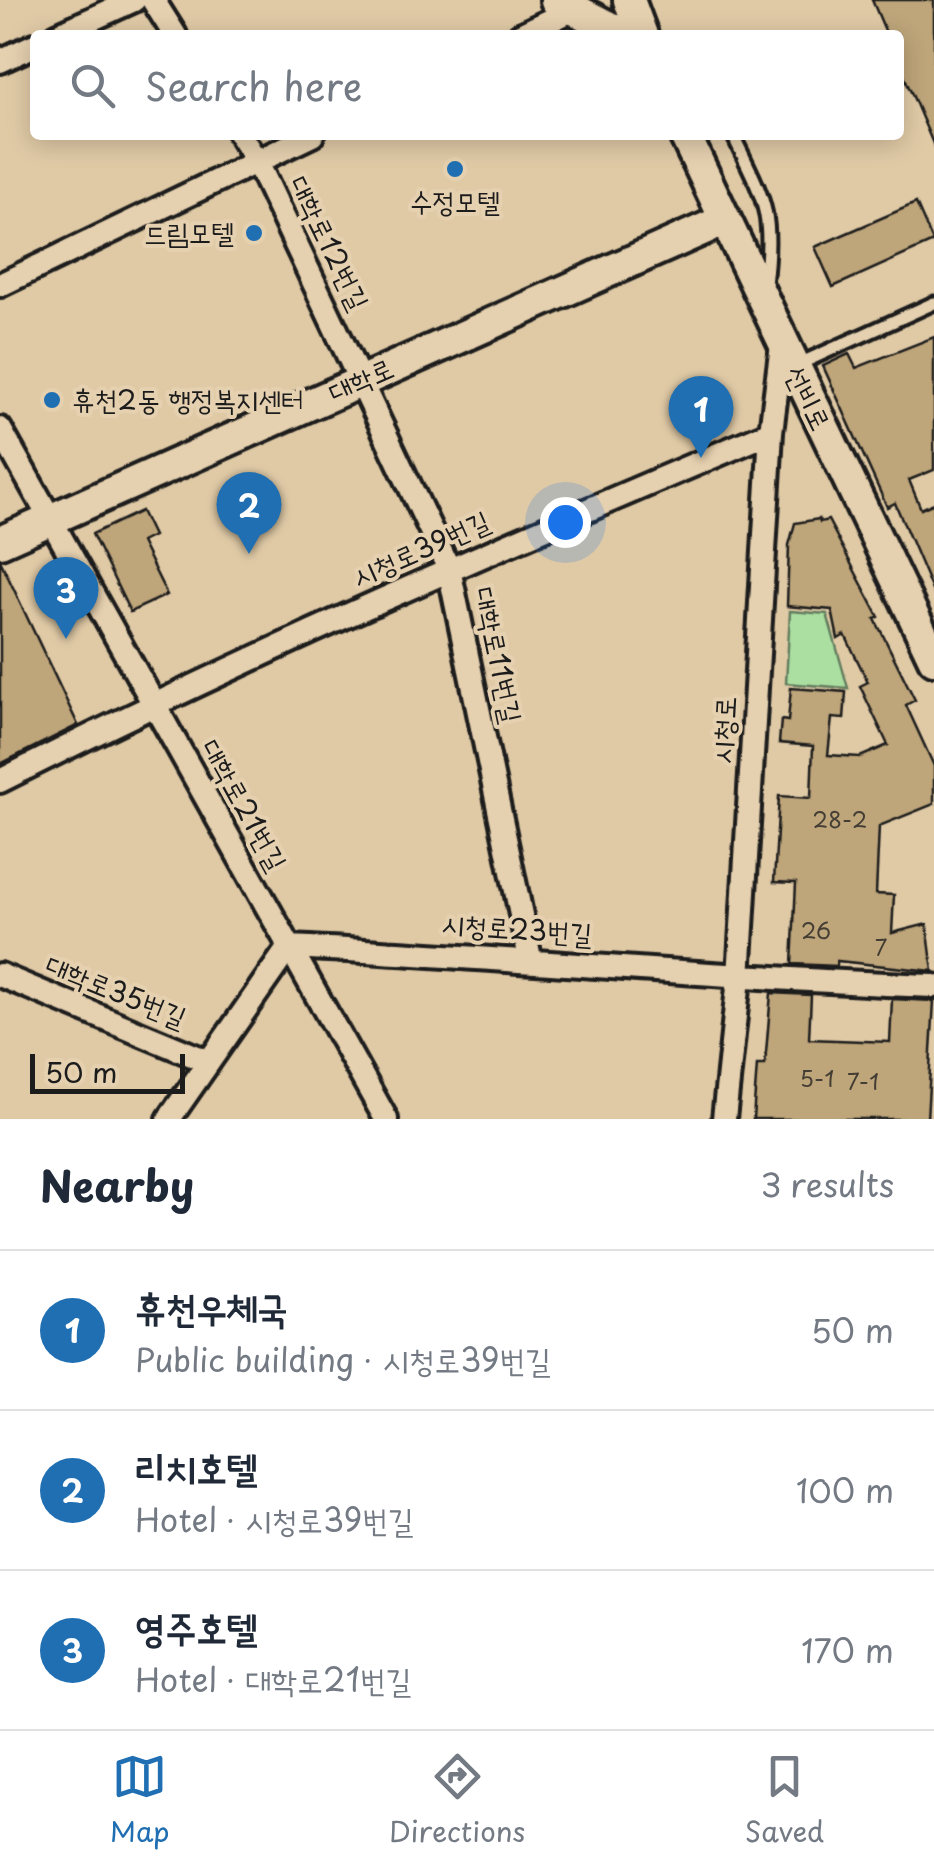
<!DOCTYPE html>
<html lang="en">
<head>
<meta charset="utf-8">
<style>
  :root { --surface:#fff; --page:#f2f2f3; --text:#1f2937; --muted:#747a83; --line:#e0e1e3; --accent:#1f6fb2 }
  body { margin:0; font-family:"Playpen Sans","Poor Story",sans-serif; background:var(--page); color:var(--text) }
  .scale { position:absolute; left:30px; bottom:25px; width:155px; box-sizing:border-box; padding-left:10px; border:5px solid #1c1c1c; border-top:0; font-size:28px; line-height:35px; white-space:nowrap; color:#1c1c1c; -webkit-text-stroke:8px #e5d0af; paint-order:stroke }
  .you { position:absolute; left:565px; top:522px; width:35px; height:35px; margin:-25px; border:8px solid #fff; border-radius:50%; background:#1a73e8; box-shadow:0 0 0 15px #1a73e833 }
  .badge { display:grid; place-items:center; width:65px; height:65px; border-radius:50%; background:var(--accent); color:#fff; font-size:32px; font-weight:700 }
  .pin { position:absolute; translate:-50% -82px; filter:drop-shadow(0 2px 5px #0008) }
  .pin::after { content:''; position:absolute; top:52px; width:35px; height:30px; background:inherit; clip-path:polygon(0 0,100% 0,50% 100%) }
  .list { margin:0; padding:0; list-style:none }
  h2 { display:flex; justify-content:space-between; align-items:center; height:130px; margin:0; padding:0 40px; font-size:42px }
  h2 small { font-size:32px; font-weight:400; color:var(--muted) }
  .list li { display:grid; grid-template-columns:65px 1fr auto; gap:30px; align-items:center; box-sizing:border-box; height:160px; padding:0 40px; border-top:2px solid var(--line) }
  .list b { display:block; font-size:38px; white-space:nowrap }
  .list p { margin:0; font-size:32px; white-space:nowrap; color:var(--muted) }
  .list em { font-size:32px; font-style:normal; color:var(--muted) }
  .icon { flex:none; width:55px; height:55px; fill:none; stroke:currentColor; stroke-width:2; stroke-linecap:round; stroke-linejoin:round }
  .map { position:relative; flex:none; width:934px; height:1119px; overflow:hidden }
  .search { position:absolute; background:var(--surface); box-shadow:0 5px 25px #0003; left:30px; right:30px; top:30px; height:110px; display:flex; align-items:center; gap:25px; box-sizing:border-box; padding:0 35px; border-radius:10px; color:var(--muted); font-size:38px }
  .sheet { height:610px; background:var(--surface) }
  nav { display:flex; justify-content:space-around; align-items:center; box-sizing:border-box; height:140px; border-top:2px solid var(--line); background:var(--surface); font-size:28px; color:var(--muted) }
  nav a { display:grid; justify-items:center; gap:5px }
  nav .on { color:var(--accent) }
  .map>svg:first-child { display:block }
  .green { fill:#abdfa1; stroke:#647e5e; stroke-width:2.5 }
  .building { fill:#bea57a; stroke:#1c1c1c; stroke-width:2.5 }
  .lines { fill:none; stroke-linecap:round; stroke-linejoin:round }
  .lane-casing { stroke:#1c1c1c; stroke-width:19 }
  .street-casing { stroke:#1c1c1c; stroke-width:30 }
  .secondary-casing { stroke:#1c1c1c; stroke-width:38 }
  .lane { stroke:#e5d0af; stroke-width:11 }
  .street { stroke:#e5d0af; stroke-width:22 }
  .secondary { stroke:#e5d0af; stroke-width:30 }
  .poi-dot { fill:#1f6fb2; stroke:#e5d0af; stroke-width:4 }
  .labels { text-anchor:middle; stroke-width:8; stroke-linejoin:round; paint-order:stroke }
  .number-label { font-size:22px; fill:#443e34 }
  .poi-label { font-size:28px; fill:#1c1c1c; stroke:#e5d0af }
  .street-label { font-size:28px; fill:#1c1c1c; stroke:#e5d0af }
</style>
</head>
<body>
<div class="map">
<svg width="934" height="1119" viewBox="0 0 934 1119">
  <rect width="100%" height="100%" fill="#e0caa6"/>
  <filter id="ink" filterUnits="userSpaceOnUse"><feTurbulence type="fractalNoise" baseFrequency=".01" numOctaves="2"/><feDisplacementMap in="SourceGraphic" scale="20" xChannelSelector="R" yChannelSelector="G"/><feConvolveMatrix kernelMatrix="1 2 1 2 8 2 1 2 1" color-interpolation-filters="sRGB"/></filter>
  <g filter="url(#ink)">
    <path class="green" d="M 790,611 L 827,614 L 848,688 L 786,683 Z"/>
    <path class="building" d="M 872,0 L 934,0 L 934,146 L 899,64 L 899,35 L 887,35 Z
      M 916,203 L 933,242 L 833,287 L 815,247 Z
      M 934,337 L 934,470 L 909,480 L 921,509 L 934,503 L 934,595 L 895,503 L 887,507 L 823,366 L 849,354 L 856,368 Z
      M 141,511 L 153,536 L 141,542 L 167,595 L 130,612 L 92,534 Z
      M 819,519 L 820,522 L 828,520 L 879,617 L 875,619 L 915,700 L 906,705 L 934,766 L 934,804 L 879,826 L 876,894 L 894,895 L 892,933 L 927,924 L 933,971 L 837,961 L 837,966 L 792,964 L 796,883 L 774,882 L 779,796 L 811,798 L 813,746 L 779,743 L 781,720 L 788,721 L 791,688 L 846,692 L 844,719 L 832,718 L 828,755 L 860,757 L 888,745 L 860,686 L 868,682 L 845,635 L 838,639 L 832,610 L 787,606 L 789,545 L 795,523 Z
      M 0,560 L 78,725 L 0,764 Z
      M 771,993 L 811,995 L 809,1039 L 890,1042 L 892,999 L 934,1001 L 927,1119 L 753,1119 L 757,1065 L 765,1065 Z"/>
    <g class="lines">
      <defs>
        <path id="lane" d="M 733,135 C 764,200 774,211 765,284
          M 797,365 L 934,303"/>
        <path id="street" d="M 153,0 L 175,35
          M 57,35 L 134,0
          M 520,35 L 570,11
          M 0,61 L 35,45
          M 240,135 L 257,162 L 449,569 L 530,958
          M 0,285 L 312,135
          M 0,429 L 386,1119
          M 0,781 C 252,653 511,542 771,432
          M 0,975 L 209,1062
          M 169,1119 L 289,947 C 504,957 719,978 934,986
          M 724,1119 L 739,978 L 771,432 L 782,345"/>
        <path id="secondary" d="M 556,0 L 625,35
          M 629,0 L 642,35
          M 685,135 L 934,659
          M 0,542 L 722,221"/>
      </defs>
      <use href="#lane" class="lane-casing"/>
      <use href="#street" class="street-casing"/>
      <use href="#secondary" class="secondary-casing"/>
      <use href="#lane" class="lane"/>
      <use href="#street" class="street"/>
      <use href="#secondary" class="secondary"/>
    </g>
  </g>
  <g class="poi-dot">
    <circle cx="455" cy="169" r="10"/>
    <circle cx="254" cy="233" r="10"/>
    <circle cx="52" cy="400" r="10"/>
  </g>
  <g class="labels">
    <g class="number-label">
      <text x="840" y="828">28-2</text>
      <text x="816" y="939">26</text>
      <text x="881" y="956">7</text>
      <text x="817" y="1087">5-1</text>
      <text x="863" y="1090">7-1</text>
    </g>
    <g class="poi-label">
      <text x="455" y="212">수정모텔</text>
      <text x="234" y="243" text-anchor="end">드림모텔</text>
      <text x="72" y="410" text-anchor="start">휴천2동 행정복지센터</text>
    </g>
    <g class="street-label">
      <text transform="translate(329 243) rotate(64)" y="10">대학로12번길</text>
      <text transform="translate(361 380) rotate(-24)" y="10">대학로</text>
      <text transform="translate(808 398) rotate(64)" y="10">선비로</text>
      <text transform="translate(421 549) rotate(-24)" y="10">시청로39번길</text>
      <text transform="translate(498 655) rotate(78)" y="10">대학로11번길</text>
      <text transform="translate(724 730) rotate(-87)" y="10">시청로</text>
      <text transform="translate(244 805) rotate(61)" y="10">대학로21번길</text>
      <text transform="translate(517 929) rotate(4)" y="10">시청로23번길</text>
      <text transform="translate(116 991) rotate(22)" y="10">대학로35번길</text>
    </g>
  </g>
</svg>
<div class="scale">50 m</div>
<div class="you"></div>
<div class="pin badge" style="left:701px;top:458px">1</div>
<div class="pin badge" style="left:249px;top:554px">2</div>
<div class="pin badge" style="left:66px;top:639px">3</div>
<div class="search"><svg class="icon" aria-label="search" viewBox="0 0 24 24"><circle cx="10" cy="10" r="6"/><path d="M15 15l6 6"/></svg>Search here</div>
</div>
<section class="sheet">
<h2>Nearby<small>3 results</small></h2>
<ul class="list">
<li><span class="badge">1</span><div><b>휴천우체국</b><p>Public building · 시청로39번길</p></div><em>50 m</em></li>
<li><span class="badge">2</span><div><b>리치호텔</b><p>Hotel · 시청로39번길</p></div><em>100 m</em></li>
<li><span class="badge">3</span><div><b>영주호텔</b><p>Hotel · 대학로21번길</p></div><em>170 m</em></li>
</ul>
</section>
<nav>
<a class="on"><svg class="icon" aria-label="map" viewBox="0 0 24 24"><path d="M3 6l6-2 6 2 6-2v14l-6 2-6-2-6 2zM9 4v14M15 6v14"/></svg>Map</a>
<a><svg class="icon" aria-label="directions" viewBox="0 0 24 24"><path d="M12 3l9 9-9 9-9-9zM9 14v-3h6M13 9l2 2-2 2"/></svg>Directions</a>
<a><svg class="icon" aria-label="saved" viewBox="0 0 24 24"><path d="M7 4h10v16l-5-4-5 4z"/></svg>Saved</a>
</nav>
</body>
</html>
